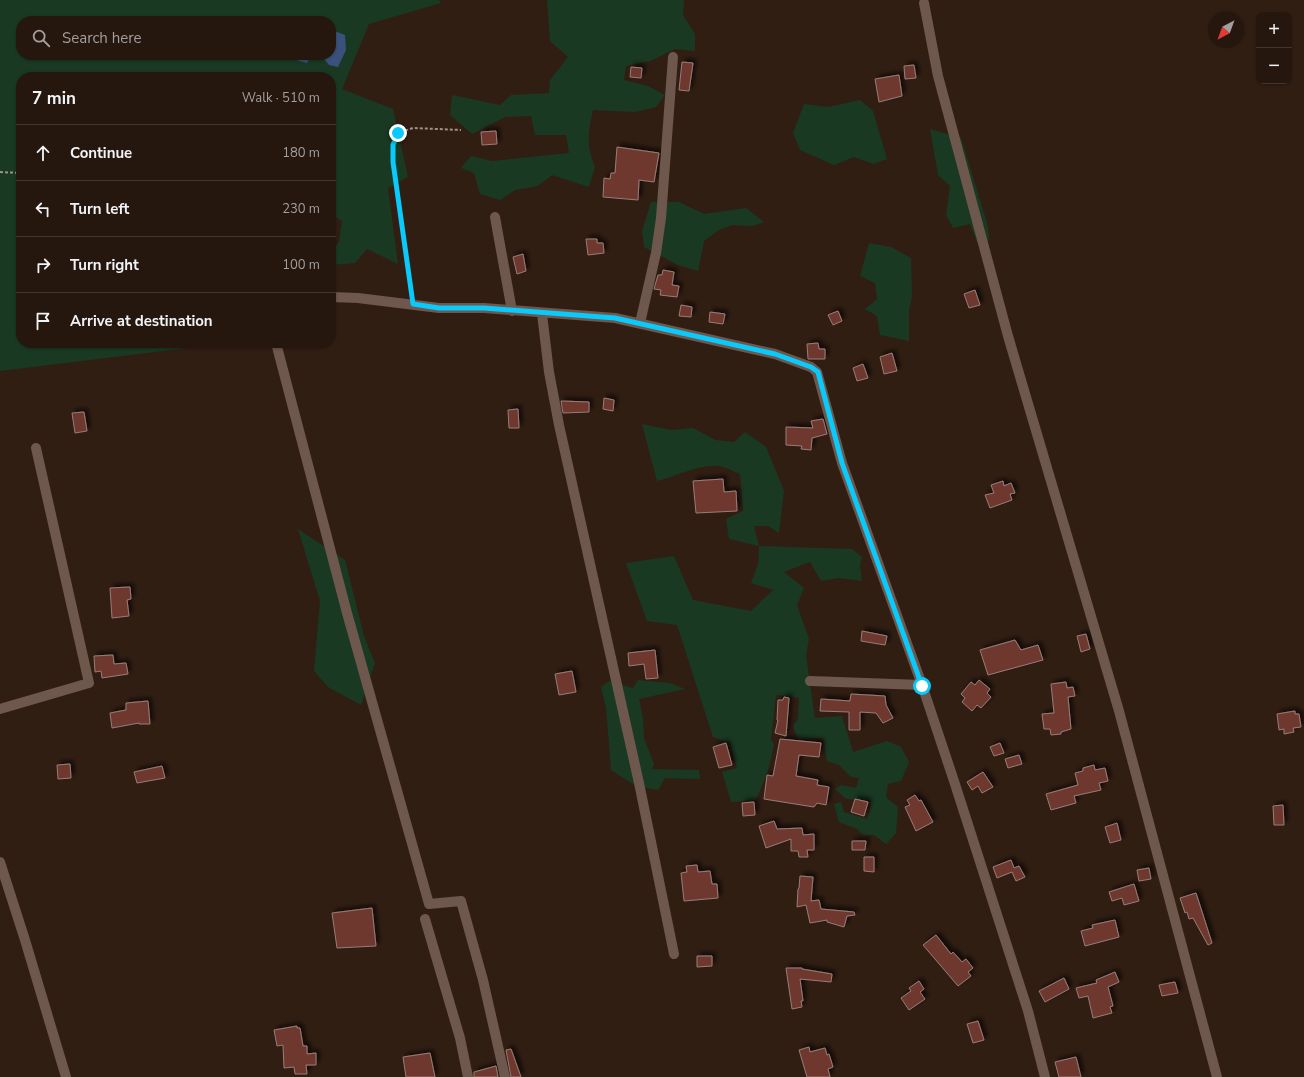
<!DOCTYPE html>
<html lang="en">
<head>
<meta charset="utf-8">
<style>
  :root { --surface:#25160e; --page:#31231c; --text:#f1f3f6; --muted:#a39f9e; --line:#42352e }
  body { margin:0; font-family:"Nunito Sans",sans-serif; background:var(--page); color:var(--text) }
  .controls { position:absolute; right:12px; top:12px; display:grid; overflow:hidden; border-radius:8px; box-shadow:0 1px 3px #0004 }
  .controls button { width:36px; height:36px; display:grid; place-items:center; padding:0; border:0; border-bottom:1px solid var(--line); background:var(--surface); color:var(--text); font:20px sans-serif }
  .compass { position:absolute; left:1208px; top:12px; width:36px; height:36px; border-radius:50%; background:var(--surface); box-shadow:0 1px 3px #0004; rotate:221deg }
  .stop { position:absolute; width:12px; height:12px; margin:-9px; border:3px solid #09cafa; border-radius:50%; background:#fff }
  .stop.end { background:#09cafa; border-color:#fff; box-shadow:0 1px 4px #0008 }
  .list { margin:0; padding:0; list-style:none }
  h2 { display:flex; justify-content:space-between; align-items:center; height:52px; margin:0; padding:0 16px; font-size:17px }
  h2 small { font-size:13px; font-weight:400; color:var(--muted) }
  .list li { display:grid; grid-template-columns:26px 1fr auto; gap:12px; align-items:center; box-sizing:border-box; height:56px; padding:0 16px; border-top:1px solid var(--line) }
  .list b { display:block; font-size:15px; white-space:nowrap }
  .list em { font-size:13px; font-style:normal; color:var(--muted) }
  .icon { flex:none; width:22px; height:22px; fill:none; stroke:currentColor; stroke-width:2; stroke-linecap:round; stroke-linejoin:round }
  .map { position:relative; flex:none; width:1304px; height:1077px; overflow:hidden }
  .search { position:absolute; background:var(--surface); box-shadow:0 1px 3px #0004; left:16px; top:16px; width:320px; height:44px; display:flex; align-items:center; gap:10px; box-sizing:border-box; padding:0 14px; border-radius:16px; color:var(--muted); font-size:15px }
  .panel { position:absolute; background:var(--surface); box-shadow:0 1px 3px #0004; left:16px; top:72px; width:320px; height:276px; border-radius:16px }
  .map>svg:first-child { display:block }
  .green { fill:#193923; fill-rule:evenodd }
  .water { fill:#3a517c }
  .building { fill:#6e392f; stroke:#987c77; filter:url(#shadow) }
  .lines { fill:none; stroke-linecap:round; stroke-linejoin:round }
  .path { stroke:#a09187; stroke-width:2; stroke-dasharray:3 2; stroke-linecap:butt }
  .minor { stroke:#6e574c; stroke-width:10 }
  .route { stroke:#09cafa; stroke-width:5 }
</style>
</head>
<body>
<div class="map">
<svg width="1304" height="1077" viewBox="0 0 1304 1077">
  <defs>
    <filter id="shadow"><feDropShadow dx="3.5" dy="-3.5" stdDeviation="2" flood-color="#0009"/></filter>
  </defs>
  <rect width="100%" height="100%" fill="#311e13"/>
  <path class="green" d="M 0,0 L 439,0 L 441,3 L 369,24 L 342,89 L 393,109 L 408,177 L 388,188 L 398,264 L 367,249 L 355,263 L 331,265 L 331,252 L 339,242 L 342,221 L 331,214 L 331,77 L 21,77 L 21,343 L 228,343 L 0,371 ZM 21,21 L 331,21 L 331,55 L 21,55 Z
    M 547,0 L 684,0 L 683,15 L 695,34 L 695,51 L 675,49 L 650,61 L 626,66 L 624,80 L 648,86 L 665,95 L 656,107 L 635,112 L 593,110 C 588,133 586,145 595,167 L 589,187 L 552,175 L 538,186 L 515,190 L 500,200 L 480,194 L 474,173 L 461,168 L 471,156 L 492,161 L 569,153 L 566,135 L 535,135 L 531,116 L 505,117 L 472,134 L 450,115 L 452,95 L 500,105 L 511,95 L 549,93 L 550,80 L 568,57 L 550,41 Z
    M 860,100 L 873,111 L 887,159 L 873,164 L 854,157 L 834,165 L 800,150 L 793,133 L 804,104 L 828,107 Z
    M 930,129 L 961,138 L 988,226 L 989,241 L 977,242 L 970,224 L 953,228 L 946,215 L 950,186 L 938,175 Z
    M 651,202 L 679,202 L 704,214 L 746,208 L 764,222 L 752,226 L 733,225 L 719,230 L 704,241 L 698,271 L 678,265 L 644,247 L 642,231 Z
    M 869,243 L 891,247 L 911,258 L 912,297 L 909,310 L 909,341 L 880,335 L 877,316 L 865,309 L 877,299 L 875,283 L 860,276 Z
    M 642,424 L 671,430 L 693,428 L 715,440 L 734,442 L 745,432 L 766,447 L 784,491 L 779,533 L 768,526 L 754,526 L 759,546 L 852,549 L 862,557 L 860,565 L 862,581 L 839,578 L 821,581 L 810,562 L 784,572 L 804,588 L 797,605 L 809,639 L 806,655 L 815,718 L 842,716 L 853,752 L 887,741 L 901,747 L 909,762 L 901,781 L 888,784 L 886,797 L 898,807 L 896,833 L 886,844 L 874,835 L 863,835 L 857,829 L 839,822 L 834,804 L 841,802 L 844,812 L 867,819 L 871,807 L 871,800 L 846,799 L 835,789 L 841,785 L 856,788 L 859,778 L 851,777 L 839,765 L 827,761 L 823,738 L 798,739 L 793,726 L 798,719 L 799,698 L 776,695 L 771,739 L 774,745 L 768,771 L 756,800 L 731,802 L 722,772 L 737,768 L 730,743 L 713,737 L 677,625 L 647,621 L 626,563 L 674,556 L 693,600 L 751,611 L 773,590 L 751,583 L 758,564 L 759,546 L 729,539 L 726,519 L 743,511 L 740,474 C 733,471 726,467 719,466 C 699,464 677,476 657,481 Z
    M 298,529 L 345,560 L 364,636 L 375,663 L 361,705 L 328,687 L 314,671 L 320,601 Z
    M 638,680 L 670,683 L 685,689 L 639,699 L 643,719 L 644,738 L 654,764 L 652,769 L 699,770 L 700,779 L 665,778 L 658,790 L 636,786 L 611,770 L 606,707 L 601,687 L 609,681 L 633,688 Z"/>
  <path class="water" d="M 332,30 L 345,35 L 346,50 L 338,67 L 329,65 L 321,55 L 331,55 Z
    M 289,55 L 311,55 L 307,63 L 289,58 Z"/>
  <path class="building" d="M 682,62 L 693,63 L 689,91 L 679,90 Z
    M 914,65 L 916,78 L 905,79 L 904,66 Z
    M 631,67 L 642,68 L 641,78 L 630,77 Z
    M 899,75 L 902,96 L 879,102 L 875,79 Z
    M 496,131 L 497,144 L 482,145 L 481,132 Z
    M 617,147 L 659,153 L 654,182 L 639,180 L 638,200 L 603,197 L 604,178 L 610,179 L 611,173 L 615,173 Z
    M 586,239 L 597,239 L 597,243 L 603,243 L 604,253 L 588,255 Z
    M 523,254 L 526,271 L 517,274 L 513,257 Z
    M 663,270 L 674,272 L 672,285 L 679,286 L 677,297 L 660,295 L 661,290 L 654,289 L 658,275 L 662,275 Z
    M 975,290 L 980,305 L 969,308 L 964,294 Z
    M 681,305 L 692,307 L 691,317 L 679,316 Z
    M 838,311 L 842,321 L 833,325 L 828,315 Z
    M 710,312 L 725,314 L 723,324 L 709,322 Z
    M 818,343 L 819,349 L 825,349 L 825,359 L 808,359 L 807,344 Z
    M 892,353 L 897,371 L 884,374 L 880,357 Z
    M 863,364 L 868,378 L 857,381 L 853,368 Z
    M 604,398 L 614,400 L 613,411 L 603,409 Z
    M 561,401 L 589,402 L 589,412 L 563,413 Z
    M 518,409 L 519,428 L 509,428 L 508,410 Z
    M 84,412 L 87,431 L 75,433 L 72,413 Z
    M 823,419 L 827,434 L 812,438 L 811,450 L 801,449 L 802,446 L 786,445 L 786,427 L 813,428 L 811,421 Z
    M 723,479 L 724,492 L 736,491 L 737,511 L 696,513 L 693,481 Z
    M 1003,481 L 1004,486 L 1011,483 L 1015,493 L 1010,494 L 1012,500 L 990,508 L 985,495 L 994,493 L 991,485 Z
    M 130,587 L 131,599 L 127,600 L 129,616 L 112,618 L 110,588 Z
    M 862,631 L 887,636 L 885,645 L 861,641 Z
    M 1086,634 L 1090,649 L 1081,652 L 1077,636 Z
    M 1015,640 L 1021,650 L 1038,645 L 1043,660 L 988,675 L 980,650 Z
    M 655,650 L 658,678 L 646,679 L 644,664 L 629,666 L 628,653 Z
    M 113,655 L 114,664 L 126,663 L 128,674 L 102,678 L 101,671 L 95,672 L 94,656 Z
    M 572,671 L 576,692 L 559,695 L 555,674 Z
    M 979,680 L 990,689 L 987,693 L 991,697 L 981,708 L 977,705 L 972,711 L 962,702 L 965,698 L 961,694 L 971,682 L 975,685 Z
    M 1066,682 L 1067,688 L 1073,687 L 1075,696 L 1068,697 L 1071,729 L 1061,732 L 1061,734 L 1051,735 L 1050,729 L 1044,729 L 1042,714 L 1054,713 L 1051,684 Z
    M 851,694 L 885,696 L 886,705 L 893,718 L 883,723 L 876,713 L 860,712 L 860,730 L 849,730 L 849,712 L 820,711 L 821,699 L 850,701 Z
    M 784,697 L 789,698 L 786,736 L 775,733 L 778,720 L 777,720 L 778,700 L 783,700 Z
    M 148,701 L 150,724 L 139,724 L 139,723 L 112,728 L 110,713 L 126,710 L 126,703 Z
    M 1295,711 L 1295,714 L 1299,714 L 1301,727 L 1293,728 L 1294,732 L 1284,734 L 1284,729 L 1279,730 L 1277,714 Z
    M 780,739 L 821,743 L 819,757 L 799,755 L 796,776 L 818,780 L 817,785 L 829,787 L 826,805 L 817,803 L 814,807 L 764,799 L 767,775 L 773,776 Z
    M 726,743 L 732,765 L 719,768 L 713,747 Z
    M 1000,743 L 1004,753 L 994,756 L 990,747 Z
    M 1019,755 L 1022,764 L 1008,768 L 1005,759 Z
    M 70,764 L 71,778 L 58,779 L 57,765 Z
    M 1094,765 L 1095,770 L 1105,768 L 1108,781 L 1099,783 L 1101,790 L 1074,796 L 1076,803 L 1051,810 L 1046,794 L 1078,785 L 1075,773 L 1083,771 L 1083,768 Z
    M 162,766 L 165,778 L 137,783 L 134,772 Z
    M 983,772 L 993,787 L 982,793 L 978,786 L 972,790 L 967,782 Z
    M 915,795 L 919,801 L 921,800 L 933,822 L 916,831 L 905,807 L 910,805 L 907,800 Z
    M 855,799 L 868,802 L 864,816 L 851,812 Z
    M 754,802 L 755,815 L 743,816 L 742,803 Z
    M 1283,805 L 1284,825 L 1274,825 L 1273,806 Z
    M 774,821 L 777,829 L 802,828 L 803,835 L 814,834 L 814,850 L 807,850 L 808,857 L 799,857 L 798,851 L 791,851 L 791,839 L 766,848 L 759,826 Z
    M 1117,823 L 1121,840 L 1110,843 L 1105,827 Z
    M 852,841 L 866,841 L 865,850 L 852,850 Z
    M 864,857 L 874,857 L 874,872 L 864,871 Z
    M 1011,860 L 1014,868 L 1019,866 L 1025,877 L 1016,881 L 1012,872 L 997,878 L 993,867 Z
    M 697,865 L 698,872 L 710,871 L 712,884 L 717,884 L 718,898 L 684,901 L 681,873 L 687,872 L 686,866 Z
    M 1149,868 L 1151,879 L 1139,881 L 1137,870 Z
    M 800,876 L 813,877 L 811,901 L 819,900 L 821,909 L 854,912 L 855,915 L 847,916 L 844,927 L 827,922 L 827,920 L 810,923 L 806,905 L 797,907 L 798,889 L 799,888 Z
    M 1134,884 L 1139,901 L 1124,905 L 1122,898 L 1112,901 L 1109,892 Z
    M 1196,893 L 1212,943 L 1208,945 L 1193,918 L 1189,919 L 1187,912 L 1185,913 L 1180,898 Z
    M 372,908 L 376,946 L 337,948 L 332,913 Z
    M 1115,920 L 1119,937 L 1085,946 L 1081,931 L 1093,928 L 1092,925 Z
    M 936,935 L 951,954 L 953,952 L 962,962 L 966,959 L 973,968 L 968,972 L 971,976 L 958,986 L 923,945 Z
    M 697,956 L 712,956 L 712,966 L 697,967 Z
    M 786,968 L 802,968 L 802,969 L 832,974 L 831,982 L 800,979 L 803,1001 L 801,1001 L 802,1007 L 792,1009 Z
    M 1115,972 L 1119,982 L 1108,987 L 1113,1006 L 1110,1007 L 1112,1013 L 1093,1018 L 1088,996 L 1079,998 L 1076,988 L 1097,983 L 1096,980 Z
    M 1064,978 L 1069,989 L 1045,1002 L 1039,991 Z
    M 919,981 L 924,989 L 920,992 L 925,999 L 909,1010 L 901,998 L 911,991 L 909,988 Z
    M 1175,982 L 1178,993 L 1162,996 L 1159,985 Z
    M 978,1021 L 984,1040 L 973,1043 L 967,1024 Z
    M 297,1026 L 297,1028 L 300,1028 L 303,1046 L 307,1046 L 307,1054 L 316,1053 L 316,1065 L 306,1065 L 307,1074 L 295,1074 L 294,1067 L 284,1068 L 283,1045 L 277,1046 L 274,1030 Z
    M 809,1047 L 810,1052 L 825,1048 L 827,1055 L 829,1054 L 833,1067 L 828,1069 L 830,1077 L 807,1077 L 799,1050 Z
    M 511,1049 L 521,1077 L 511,1077 L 506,1050 Z
    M 430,1053 L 435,1077 L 406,1077 L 403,1057 Z
    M 1076,1057 L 1081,1077 L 1059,1077 L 1055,1062 Z
    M 496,1066 L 498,1077 L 474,1077 L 474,1072 Z"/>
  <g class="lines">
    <path class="path" d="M 0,172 L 21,173
      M 412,293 L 393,162 L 393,145 L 398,133 L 413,128 L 461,130"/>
    <path class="minor" d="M 924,3 L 938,76 L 1008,336 L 1119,711 L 1217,1077
      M 495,217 L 512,311
      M 331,297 L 358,298 L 439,308 L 484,308 L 615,318 L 775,354 L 811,367 L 817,372 L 842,463 L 922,685 L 954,781 L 1028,1011 L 1045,1077
      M 542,314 L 549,372 L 559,425 L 639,783 L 674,954
      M 640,323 L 656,253 L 661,218 L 673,57
      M 276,343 L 347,613 L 429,904 L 461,901 L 483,980 L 505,1077
      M 810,681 L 922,685
      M 0,709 L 89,683 L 36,448
      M 0,862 L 25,940 L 66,1077
      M 425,919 L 460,1038 L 468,1077"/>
  </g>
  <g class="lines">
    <path class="route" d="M 398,133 L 393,145 L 393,162 L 413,304 L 439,308 L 484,308 L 615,318 L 775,354 L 811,367 L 818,372 L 842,463 L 922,686"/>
  </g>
</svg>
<div class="controls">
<button>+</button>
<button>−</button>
</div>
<svg class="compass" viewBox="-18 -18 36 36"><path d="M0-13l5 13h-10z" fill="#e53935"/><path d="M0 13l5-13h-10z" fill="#a39f9e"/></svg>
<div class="stop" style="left:922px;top:686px"></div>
<div class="stop end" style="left:398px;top:133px"></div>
<div class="search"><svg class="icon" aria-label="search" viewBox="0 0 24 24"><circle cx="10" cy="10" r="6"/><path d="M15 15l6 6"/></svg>Search here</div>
<section class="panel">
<h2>7 min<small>Walk · 510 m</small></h2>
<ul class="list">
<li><svg class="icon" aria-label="ahead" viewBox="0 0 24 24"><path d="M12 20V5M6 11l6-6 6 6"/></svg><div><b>Continue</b></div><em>180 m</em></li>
<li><svg class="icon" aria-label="left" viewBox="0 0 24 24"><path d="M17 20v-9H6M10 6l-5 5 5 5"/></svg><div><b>Turn left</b></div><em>230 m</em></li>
<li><svg class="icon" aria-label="right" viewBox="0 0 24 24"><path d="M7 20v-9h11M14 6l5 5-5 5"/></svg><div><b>Turn right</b></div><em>100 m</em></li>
<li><svg class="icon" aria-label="arrive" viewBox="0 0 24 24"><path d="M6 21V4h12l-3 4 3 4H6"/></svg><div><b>Arrive at destination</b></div></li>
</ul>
</section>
</div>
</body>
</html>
